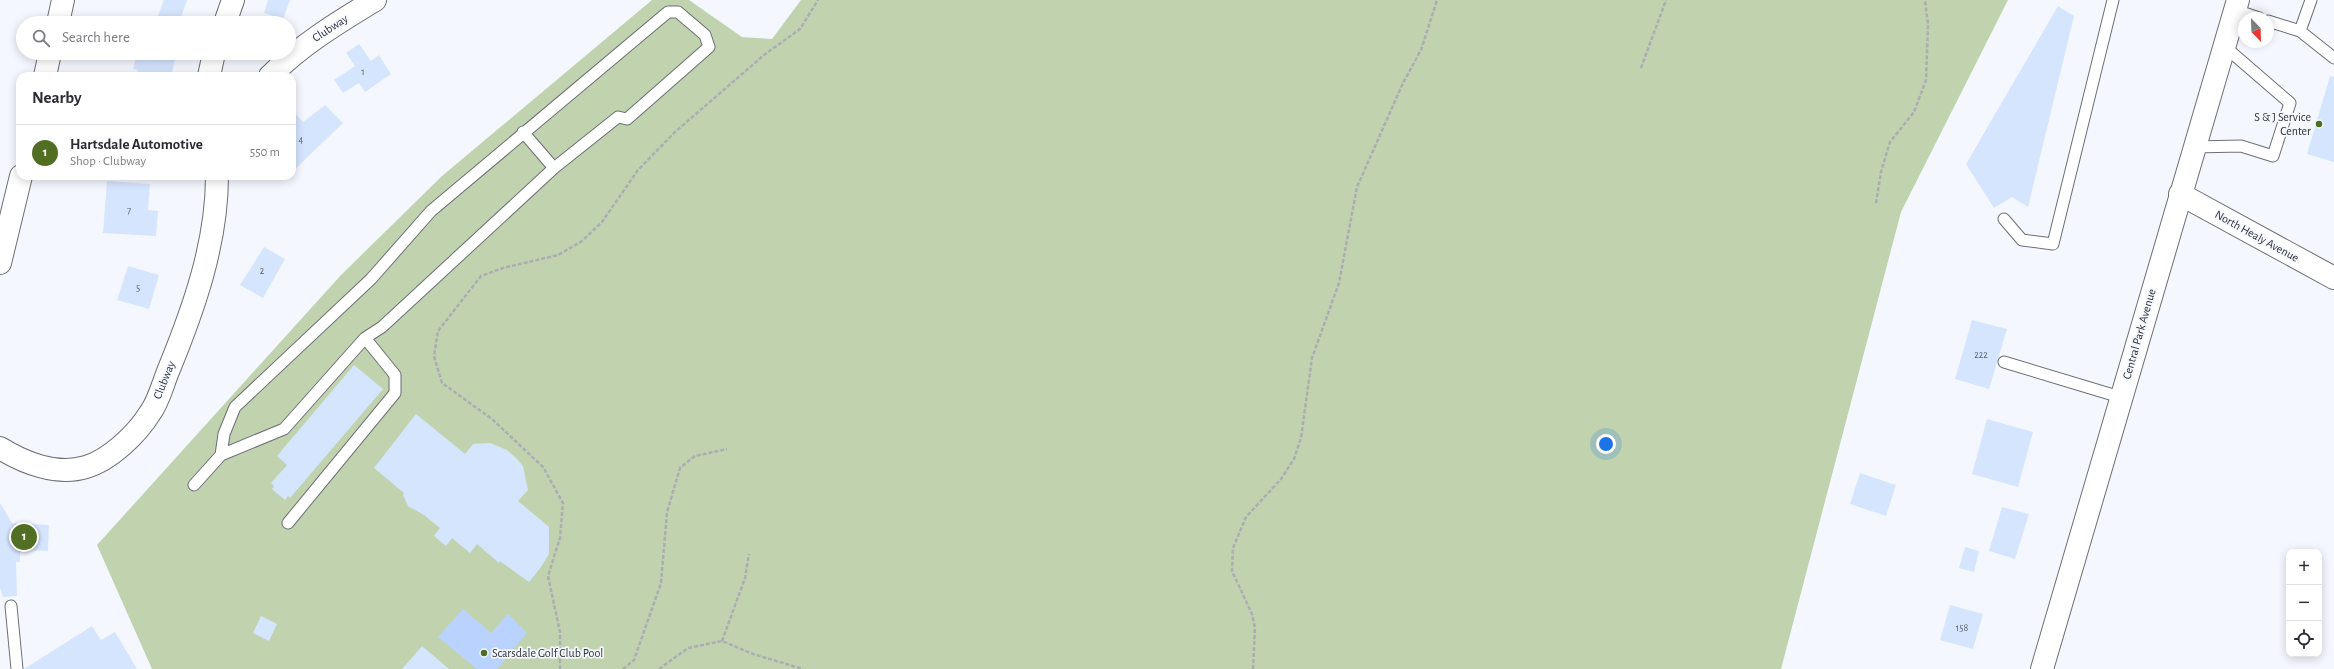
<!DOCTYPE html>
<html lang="en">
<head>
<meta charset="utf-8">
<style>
  :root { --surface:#fff; --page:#f2f2f3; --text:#2b2b33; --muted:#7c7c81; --line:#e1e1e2; --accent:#516e23 }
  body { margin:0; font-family:"Alegreya Sans",sans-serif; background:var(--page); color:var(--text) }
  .controls { position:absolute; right:12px; bottom:12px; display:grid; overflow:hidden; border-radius:8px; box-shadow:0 2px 10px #0003 }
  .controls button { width:36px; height:36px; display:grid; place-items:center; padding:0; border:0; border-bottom:1px solid var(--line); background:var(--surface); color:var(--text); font:20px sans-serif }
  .compass { position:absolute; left:2238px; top:12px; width:36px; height:36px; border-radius:50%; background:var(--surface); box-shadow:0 2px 10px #0003; rotate:157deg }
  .you { position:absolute; left:1606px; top:444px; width:14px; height:14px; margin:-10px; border:3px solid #fff; border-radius:50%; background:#1a73e8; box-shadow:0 0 0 6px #1a73e833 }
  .badge { display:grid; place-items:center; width:26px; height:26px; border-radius:50%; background:var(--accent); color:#fff; font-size:13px; font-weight:700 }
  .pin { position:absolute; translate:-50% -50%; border:2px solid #fff; box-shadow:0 1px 4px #0006 }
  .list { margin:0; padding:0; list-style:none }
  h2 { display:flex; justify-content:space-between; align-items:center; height:52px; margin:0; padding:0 16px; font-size:17px }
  h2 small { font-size:13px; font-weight:400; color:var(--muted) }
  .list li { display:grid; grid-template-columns:26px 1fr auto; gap:12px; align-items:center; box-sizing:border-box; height:56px; padding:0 16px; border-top:1px solid var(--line) }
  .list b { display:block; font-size:15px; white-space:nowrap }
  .list p { margin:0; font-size:13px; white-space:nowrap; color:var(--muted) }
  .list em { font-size:13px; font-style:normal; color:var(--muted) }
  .icon { flex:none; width:22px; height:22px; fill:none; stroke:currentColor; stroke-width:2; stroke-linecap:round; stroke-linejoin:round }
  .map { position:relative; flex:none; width:2334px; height:669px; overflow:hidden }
  .search { position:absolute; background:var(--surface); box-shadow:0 2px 10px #0003; left:16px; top:16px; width:280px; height:44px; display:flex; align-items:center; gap:10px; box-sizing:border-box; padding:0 14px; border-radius:22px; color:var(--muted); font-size:15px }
  .panel { position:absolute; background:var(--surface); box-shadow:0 2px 10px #0003; left:16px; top:72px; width:280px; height:108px; border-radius:12px }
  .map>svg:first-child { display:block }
  .green { fill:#c1d3ae }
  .water { fill:#bad3fe }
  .building { fill:#d5e5fe }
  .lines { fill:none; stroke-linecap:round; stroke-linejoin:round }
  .service-casing { stroke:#6b6f76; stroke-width:13 }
  .minor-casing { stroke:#6b6f76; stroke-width:24 }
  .primary-casing { stroke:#6b6f76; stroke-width:24 }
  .path { stroke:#aaadb2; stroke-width:2.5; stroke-dasharray:4 2; stroke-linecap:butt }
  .service { stroke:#fff; stroke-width:11 }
  .minor { stroke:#fff; stroke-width:22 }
  .primary { stroke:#fff; stroke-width:22 }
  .poi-dot { fill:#516e23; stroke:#f4f8fe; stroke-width:1.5 }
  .labels { text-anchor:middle; stroke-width:3.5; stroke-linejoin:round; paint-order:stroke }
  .number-label { font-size:10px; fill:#595e66 }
  .street-label { font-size:12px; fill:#303134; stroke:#f4f8fe }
  .poi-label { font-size:12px; fill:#303134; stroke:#f4f8fe; text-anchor:end }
</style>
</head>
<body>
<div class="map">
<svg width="2334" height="669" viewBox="0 0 2334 669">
  <rect width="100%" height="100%" fill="#f4f8fe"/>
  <path class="green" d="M 652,0 L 689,0 L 742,37 L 772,39 L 801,0 L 2008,0 L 1901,212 L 1781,669 L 152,669 L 97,545 L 341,275 L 442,176 Z"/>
  <path class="water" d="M 463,609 L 491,633 L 508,614 L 527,633 L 497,669 L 477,669 L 438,637 Z"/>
  <path class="building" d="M 164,0 L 187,0 L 179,23 L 155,23 Z
    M 268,0 L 290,0 L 283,19 L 264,13 Z
    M 2058,6 L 2074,16 L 2028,207 L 2012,197 L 1994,208 L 1966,164 Z
    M 359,44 L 371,61 L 379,55 L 391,74 L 365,92 L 359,83 L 343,93 L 334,80 L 355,66 L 346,53 Z
    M 137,53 L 177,53 L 171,76 L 137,76 L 138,70 L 133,69 Z
    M 2330,76 L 2334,77 L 2334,162 L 2307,154 Z
    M 325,105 L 343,123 L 292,172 L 292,110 L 303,122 Z
    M 107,181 L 150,184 L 148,210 L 158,211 L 156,236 L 103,233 Z
    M 264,247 L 285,259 L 263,298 L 240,285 Z
    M 128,266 L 159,275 L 149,309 L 117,300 Z
    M 1972,320 L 2007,329 L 1989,389 L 1955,379 Z
    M 354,365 L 383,389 L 290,498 L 288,496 L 285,500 L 272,489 L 274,486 L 271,483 L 287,465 L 277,456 Z
    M 416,414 L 465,454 L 473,444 L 490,443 L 507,450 L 517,459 L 523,466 L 528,490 L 518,501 L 549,527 L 549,554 L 541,567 L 529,582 L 500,561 L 499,563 L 477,544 L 470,553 L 452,538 L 446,546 L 434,536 L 440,528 L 424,515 L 408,506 L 403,495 L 404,493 L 374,468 Z
    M 1987,419 L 2033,432 L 2018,487 L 1972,474 Z
    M 1860,473 L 1896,485 L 1886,516 L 1850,504 Z
    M 0,503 L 12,523 L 49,525 L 48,551 L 20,550 L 20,562 L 16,562 L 17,596 L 3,597 L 0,588 Z
    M 2002,507 L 2029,514 L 2015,559 L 1989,551 Z
    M 1965,547 L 1979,551 L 1974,572 L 1959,568 Z
    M 1950,605 L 1983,614 L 1973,649 L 1940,640 Z
    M 261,616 L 277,624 L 269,641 L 253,633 Z
    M 92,626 L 101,640 L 115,632 L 137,669 L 24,669 Z
    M 422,646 L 449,669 L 402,669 Z"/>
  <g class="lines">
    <defs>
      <path id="service" d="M 2235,10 L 2259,18
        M 668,12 L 678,12 L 705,35 L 709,47 L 627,119 L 618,117 L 554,168 L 382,327 L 365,338 L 284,429 L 221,455 L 224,434 L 235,407 L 371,279 L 431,211 Z
        M 2268,21 L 2300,31 L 2334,58
        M 2300,31 L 2311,0
        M 523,132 L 554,168
        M 2194,147 L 2241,146 L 2273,156 L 2290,103 L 2224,46
        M 2004,219 L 2022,240 L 2053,244 L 2113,0
        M 2004,362 L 2120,397
        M 194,485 L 221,455
        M 288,523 L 395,393 L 395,375 L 365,338
        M 11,606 L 17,669"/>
      <path id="minor" d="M 58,23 L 63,0
        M 225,23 L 233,0
        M 45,76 L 50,53
        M 209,76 L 214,53
        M 270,76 C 301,45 337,23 375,0
        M 2180,194 L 2334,278
        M 0,263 L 21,176
        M 0,448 C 24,463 57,476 86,467 C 110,460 137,434 150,413 C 159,401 163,383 169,369 C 194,308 217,243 217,176"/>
      <path id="primary" d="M 2042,669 L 2238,0"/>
    </defs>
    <use href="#service" class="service-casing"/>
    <use href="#minor" class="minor-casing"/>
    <use href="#primary" class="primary-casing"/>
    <path class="path" d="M 1641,68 L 1666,0
      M 1876,203 L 1881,172 L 1890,142 L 1914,112 L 1926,80 L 1928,25 L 1925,0
      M 722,641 L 745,578 L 749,554
      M 560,669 L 560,632 L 548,576 L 560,538 L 563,503 L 543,467 L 492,419 L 442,383 L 434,356 L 438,331 L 481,276 L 503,268 L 558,255 L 582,241 L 602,222 L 638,170 L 675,132 L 764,55 L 800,29 L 818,0
      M 623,669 L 634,660 L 661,583 L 667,512 L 680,468 L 695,456 L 727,449
      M 659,669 L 688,648 L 722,641 L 753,654 L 803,669
      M 1253,669 L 1255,628 L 1252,614 L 1232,571 L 1233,548 L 1246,517 L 1281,479 L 1294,459 L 1301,438 L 1312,358 L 1339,283 L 1357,187 L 1403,83 L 1421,50 L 1437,0"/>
    <use href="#service" class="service"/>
    <use href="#minor" class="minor"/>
    <use href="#primary" class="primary"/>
  </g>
  <g class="poi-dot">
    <circle cx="2319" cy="124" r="4"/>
    <circle cx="484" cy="653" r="4"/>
  </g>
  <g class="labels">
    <g class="number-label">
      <text x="363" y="75">1</text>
      <text x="301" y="143">4</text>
      <text x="129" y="214">7</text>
      <text x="262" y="274">2</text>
      <text x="138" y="291">5</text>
      <text x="1981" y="358">222</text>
      <text x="1962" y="631">158</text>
    </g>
    <g class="street-label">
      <text transform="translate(330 28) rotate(-33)" y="4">Clubway</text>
      <text transform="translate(2257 236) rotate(29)" y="4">North Healy Avenue</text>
      <text transform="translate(2139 334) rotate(-74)" y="4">Central Park Avenue</text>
      <text transform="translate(164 380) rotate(-68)" y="4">Clubway</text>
    </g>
    <g class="poi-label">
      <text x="2311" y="121">S &amp; J Service<tspan x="2311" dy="14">Center</tspan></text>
      <text x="492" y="657" text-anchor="start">Scarsdale Golf Club Pool</text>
    </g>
  </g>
</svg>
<div class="controls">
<button>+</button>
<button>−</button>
<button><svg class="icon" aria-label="locate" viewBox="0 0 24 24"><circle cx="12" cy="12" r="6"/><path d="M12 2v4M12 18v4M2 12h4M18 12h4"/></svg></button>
</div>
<svg class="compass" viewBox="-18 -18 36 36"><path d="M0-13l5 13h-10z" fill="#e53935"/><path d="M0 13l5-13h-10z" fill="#7c7c81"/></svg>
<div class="you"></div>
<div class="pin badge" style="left:24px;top:537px">1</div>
<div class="search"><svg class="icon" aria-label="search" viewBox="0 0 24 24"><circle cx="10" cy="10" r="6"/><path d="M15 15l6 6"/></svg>Search here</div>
<section class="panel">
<h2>Nearby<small></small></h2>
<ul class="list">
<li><span class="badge">1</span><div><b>Hartsdale Automotive</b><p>Shop · Clubway</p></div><em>550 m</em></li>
</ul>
</section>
</div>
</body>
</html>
